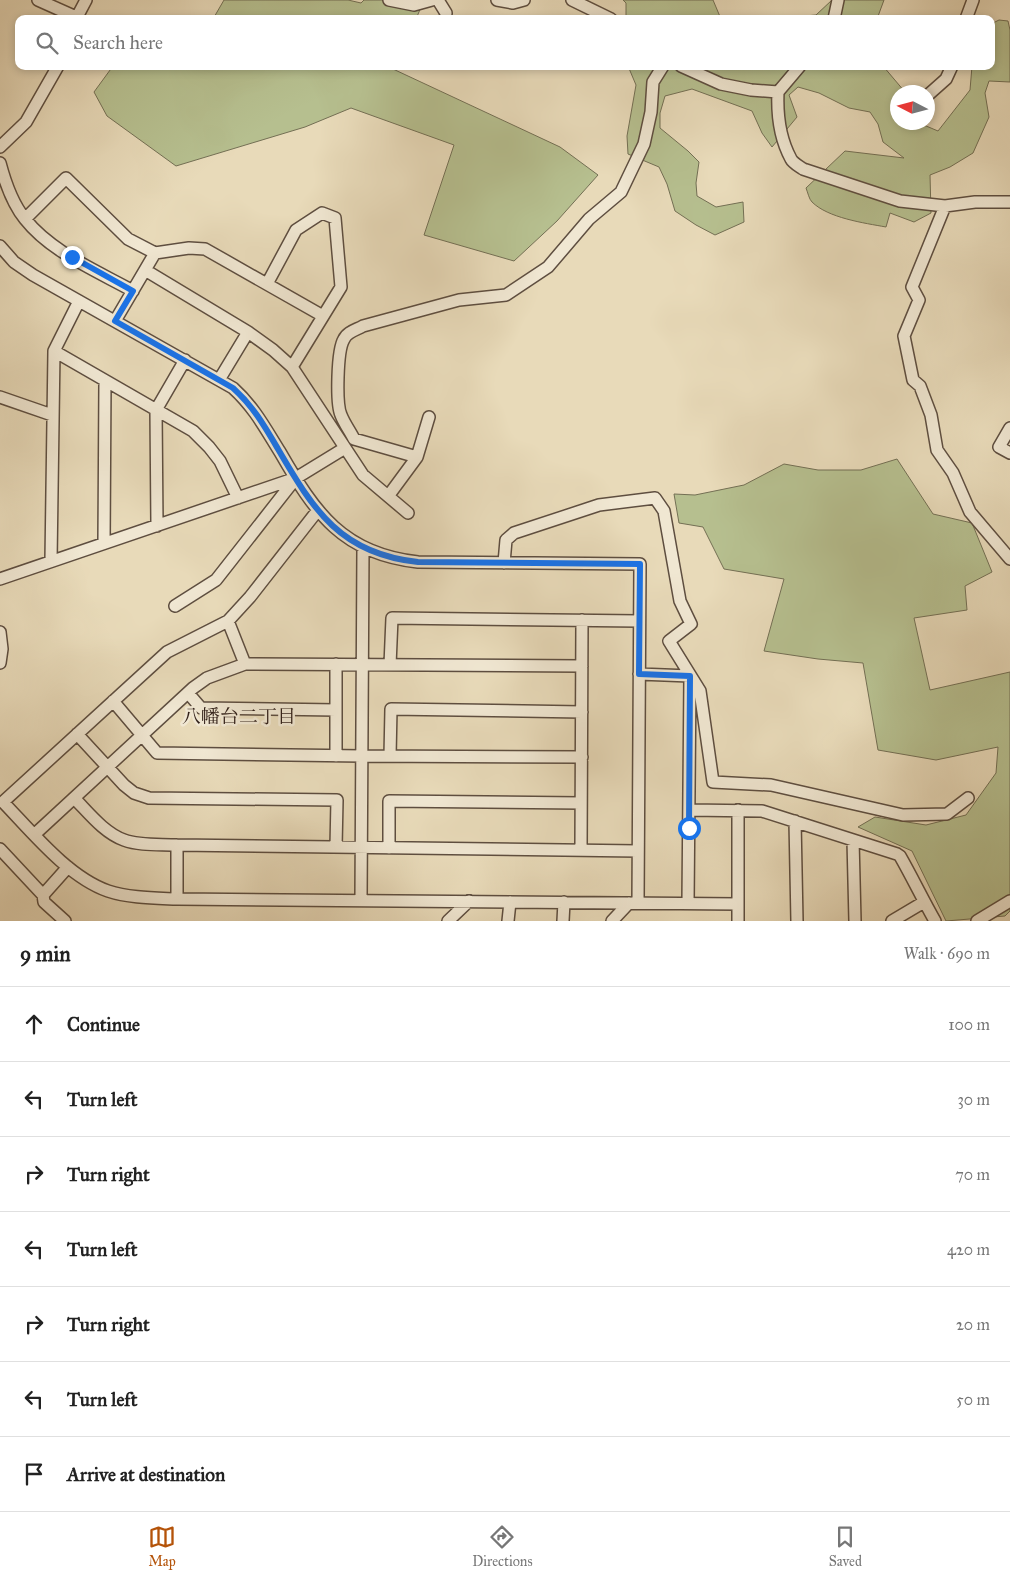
<!DOCTYPE html>
<html lang="en">
<head>
<meta charset="utf-8">
<style>
  :root { --surface:#fff; --page:#f6f6f6; --text:#222; --muted:#767676; --line:#e0e0e0; --accent:#b45309 }
  body { margin:0; font-family:"IM FELL Great Primer","Noto Serif JP",serif; background:var(--page); color:var(--text) }
  .compass { position:absolute; left:890px; top:85px; width:45px; height:45px; border-radius:50%; background:var(--surface); box-shadow:0 2px 8px #0003; rotate:276deg }
  .stop { position:absolute; width:15px; height:15px; margin:-11px; border:4px solid #1a73e8; border-radius:50%; background:#fff }
  .stop.end { background:#1a73e8; border-color:#fff; box-shadow:0 1px 5px #0008 }
  .list { margin:0; padding:0; list-style:none }
  h2 { display:flex; justify-content:space-between; align-items:center; height:65px; margin:0; padding:0 20px; font-size:21px }
  h2 small { font-size:16px; font-weight:400; color:var(--muted) }
  .list li { display:grid; grid-template-columns:32px 1fr auto; gap:15px; align-items:center; box-sizing:border-box; height:75px; padding:0 20px; border-top:1px solid var(--line) }
  .list b { display:block; font-size:19px; white-space:nowrap }
  .list em { font-size:16px; font-style:normal; color:var(--muted) }
  .icon { flex:none; width:28px; height:28px; fill:none; stroke:currentColor; stroke-width:2; stroke-linecap:round; stroke-linejoin:round }
  .map { position:relative; flex:none; width:1010px; height:921px; overflow:hidden }
  .search { position:absolute; background:var(--surface); box-shadow:0 2px 8px #0003; left:15px; right:15px; top:15px; height:55px; display:flex; align-items:center; gap:12px; box-sizing:border-box; padding:0 18px; border-radius:10px; color:var(--muted); font-size:19px }
  .sheet { height:590px; background:var(--surface) }
  nav { display:flex; justify-content:space-around; align-items:center; box-sizing:border-box; height:70px; border-top:1px solid var(--line); background:var(--surface); font-size:14px; color:var(--muted) }
  nav a { display:grid; justify-items:center; gap:2px }
  nav .on { color:var(--accent) }
  .map>svg:first-child { display:block }
  .green { fill:#b6bf8f; stroke:#736f54 }
  .lines { fill:none; stroke-linecap:round; stroke-linejoin:round }
  .minor-casing { stroke:#5e4e40; stroke-width:14 }
  .minor { stroke:#f0e7d2; stroke-width:11 }
  .route { stroke:#1a73e8; stroke-width:6 }
  .labels { text-anchor:middle; stroke-width:5; stroke-linejoin:round; paint-order:stroke }
  .neighbourhood-label { font-size:19px; fill:#301f18; stroke:#f0e7d2 }
</style>
</head>
<body>
<div class="map">
<svg width="1010" height="921" viewBox="0 0 1010 921">
  <rect width="100%" height="100%" fill="#e8dab9"/>
  <filter id="stains"><feTurbulence type="fractalNoise" baseFrequency=".004" numOctaves="4"/><feColorMatrix values="0 0 0 0 .2 0 0 0 0 .09 0 0 0 0 .02 0 0 0 .5 -.17"/></filter>
  <radialGradient id="worn" r=".72"><stop offset=".6" stop-color="#630" stop-opacity="0"/><stop offset="1" stop-color="#630" stop-opacity=".3"/></radialGradient>
  <path class="green" d="M 224,0 L 348,0 L 361,3 L 364,0 L 424,0 L 416,19 L 213,19 Z
    M 623,0 L 713,0 L 721,19 L 623,19 L 626,18 L 626,3 Z
    M 832,0 L 884,0 L 877,19 L 769,19 L 816,15 Z
    M 999,20 L 1008,21 L 1010,30 L 1010,82 L 989,81 L 985,93 L 989,117 L 973,153 L 950,167 L 930,175 L 931,213 L 914,222 L 890,213 L 886,227 C 864,223 828,218 812,202 C 809,199 808,193 806,188 L 845,151 L 904,158 L 883,142 L 878,124 L 870,112 L 849,108 L 819,93 L 798,87 L 789,95 L 797,117 L 772,147 L 762,133 L 752,111 L 692,89 L 665,96 L 660,113 L 660,128 L 688,151 L 699,162 L 696,183 L 697,196 L 716,207 L 743,202 L 744,222 L 715,235 L 696,225 L 675,211 L 667,184 L 659,167 L 628,154 L 627,136 L 636,85 L 628,66 L 883,66 L 905,92 L 898,92 L 898,122 L 919,123 L 938,131 L 970,90 L 972,66 L 991,66 L 991,24 Z
    M 113,66 L 394,66 L 393,69 L 560,147 L 598,175 L 557,221 L 514,261 L 424,235 L 454,145 L 351,108 L 305,127 L 176,166 L 107,116 L 94,92 Z
    M 897,459 L 933,514 L 972,523 L 992,572 L 965,586 L 967,610 L 914,618 L 930,690 L 1010,672 L 1010,911 L 1005,916 L 946,921 L 912,851 L 858,827 L 875,817 L 926,825 L 966,815 L 996,773 L 998,747 L 936,760 L 878,750 L 863,663 L 818,659 L 764,651 L 784,579 L 724,569 L 703,527 L 679,523 L 674,494 L 695,495 L 744,485 L 784,464 L 818,470 L 861,470 Z"/>
  <g class="lines">
    <defs>
      <path id="minor" d="M 38,0 L 76,17
        M 389,0 L 414,5 L 432,0
        M 438,0 L 446,13 L 445,19
        M 497,0 L 513,3 L 524,0
        M 572,0 L 611,19
        M 76,19 L 86,0
        M 834,19 L 838,0
        M 966,19 L 973,0
        M 681,66 L 721,84 L 751,90 L 778,92 C 777,114 780,139 791,159 C 793,163 799,166 803,169 L 900,201 L 945,206 L 975,202 L 1010,202
        M 778,92 L 800,66
        M 928,95 L 946,79 L 952,66
        M 0,147 L 26,122 L 58,66
        M 0,163 C 5,182 12,203 25,219 C 51,252 97,271 133,291
        M 945,206 L 912,287 L 919,300 L 904,336 L 913,380 L 920,386 L 931,415 L 937,450 L 953,473 L 970,512 L 1010,559
        M 25,219 L 66,178 L 128,239 L 155,253
        M 0,246 L 14,262 L 33,275 L 233,388 C 254,407 265,428 280,452 C 315,513 343,554 418,562 L 640,564 L 638,903
        M 145,270 L 248,332 L 273,350 L 292,367 L 363,475 L 408,513
        M 267,284 L 296,230 L 322,213 L 335,218 L 341,287 L 292,367
        M 115,321 L 155,253 L 189,248 L 205,249 L 323,316
        M 54,351 L 193,431 L 209,447 L 220,461 L 238,498
        M 219,380 L 248,332
        M 0,397 L 52,415
        M 1010,428 L 999,447 L 1010,453
        M 417,457 L 354,439 C 350,431 344,423 341,415 C 336,404 337,350 344,339 C 347,332 356,330 363,326 L 459,300 L 506,295 L 548,267 L 589,219 L 621,192 L 644,144 L 651,112 L 653,82 L 663,66
        M 389,495 L 417,457 L 429,417
        M 318,510 L 250,597 L 228,621 L 167,652 L 3,802 C 32,832 68,877 108,891 C 129,898 154,898 177,899 L 738,904
        M 157,526 L 156,410 L 185,360
        M 104,543 L 105,381
        M 51,561 L 54,351 L 79,301
        M 504,563 L 506,540 L 514,533 L 599,505 L 655,498 L 664,511 L 680,601 L 691,624 L 669,641 L 700,691 L 713,782 L 771,785 L 903,815 L 947,814 L 968,798
        M 0,579 L 296,478 L 345,448
        M 175,606 L 216,580 L 296,478
        M 228,621 L 245,664
        M 0,632 L 2,649 L 0,663
        M 390,665 L 392,618 L 639,621
        M 639,674 L 690,676
        M 188,693 L 201,708 L 336,710
        M 113,701 L 157,753 L 362,756 L 582,757
        M 77,734 L 124,785 L 134,793 L 149,798 L 337,800 L 336,847
        M 336,756 L 336,664
        M 390,756 L 391,709 L 582,712
        M 74,798 C 88,812 104,833 124,840 C 140,846 160,844 177,845 L 638,851
        M 689,810 L 762,811 L 897,854 L 900,856 C 912,877 923,900 935,921
        M 795,821 L 797,921
        M 35,834 L 193,688 L 207,678 L 245,664 L 582,666
        M 853,840 L 855,921
        M 389,848 L 389,801 L 581,803
        M 0,849 L 43,895 L 44,902 L 65,921
        M 581,850 L 582,620
        M 43,895 L 68,867
        M 177,899 L 177,845
        M 361,900 L 363,548
        M 688,903 L 690,676
        M 448,921 L 469,901
        M 508,921 L 510,902
        M 563,921 L 564,902
        M 612,921 L 629,903
        M 738,921 L 738,810
        M 892,921 L 924,902
        M 977,921 L 1010,901"/>
    </defs>
    <use href="#minor" class="minor-casing"/>
    <use href="#minor" class="minor"/>
  </g>
  <g class="lines">
    <path class="route" d="M 72,257 L 133,291 L 115,321 L 233,388 C 253,406 264,425 278,449 C 314,511 341,554 418,562 L 640,564 L 639,674 L 690,676 L 689,828"/>
  </g>
  <g class="labels">
    <g class="neighbourhood-label">
      <text x="239" y="723">八幡台二丁目</text>
    </g>
  </g>
  <rect width="100%" height="100%" filter="url(#stains)"/>
  <rect width="100%" height="100%" fill="url(#worn)"/>
</svg>
<svg class="compass" viewBox="-18 -18 36 36"><path d="M0-13l5 13h-10z" fill="#e53935"/><path d="M0 13l5-13h-10z" fill="#767676"/></svg>
<div class="stop" style="left:689px;top:828px"></div>
<div class="stop end" style="left:72px;top:257px"></div>
<div class="search"><svg class="icon" aria-label="search" viewBox="0 0 24 24"><circle cx="10" cy="10" r="6"/><path d="M15 15l6 6"/></svg>Search here</div>
</div>
<section class="sheet">
<h2>9 min<small>Walk · 690 m</small></h2>
<ul class="list">
<li><svg class="icon" aria-label="ahead" viewBox="0 0 24 24"><path d="M12 20V5M6 11l6-6 6 6"/></svg><div><b>Continue</b></div><em>100 m</em></li>
<li><svg class="icon" aria-label="left" viewBox="0 0 24 24"><path d="M17 20v-9H6M10 6l-5 5 5 5"/></svg><div><b>Turn left</b></div><em>30 m</em></li>
<li><svg class="icon" aria-label="right" viewBox="0 0 24 24"><path d="M7 20v-9h11M14 6l5 5-5 5"/></svg><div><b>Turn right</b></div><em>70 m</em></li>
<li><svg class="icon" aria-label="left" viewBox="0 0 24 24"><path d="M17 20v-9H6M10 6l-5 5 5 5"/></svg><div><b>Turn left</b></div><em>420 m</em></li>
<li><svg class="icon" aria-label="right" viewBox="0 0 24 24"><path d="M7 20v-9h11M14 6l5 5-5 5"/></svg><div><b>Turn right</b></div><em>20 m</em></li>
<li><svg class="icon" aria-label="left" viewBox="0 0 24 24"><path d="M17 20v-9H6M10 6l-5 5 5 5"/></svg><div><b>Turn left</b></div><em>50 m</em></li>
<li><svg class="icon" aria-label="arrive" viewBox="0 0 24 24"><path d="M6 21V4h12l-3 4 3 4H6"/></svg><div><b>Arrive at destination</b></div></li>
</ul>
</section>
<nav>
<a class="on"><svg class="icon" aria-label="map" viewBox="0 0 24 24"><path d="M3 6l6-2 6 2 6-2v14l-6 2-6-2-6 2zM9 4v14M15 6v14"/></svg>Map</a>
<a><svg class="icon" aria-label="directions" viewBox="0 0 24 24"><path d="M12 3l9 9-9 9-9-9zM9 14v-3h6M13 9l2 2-2 2"/></svg>Directions</a>
<a><svg class="icon" aria-label="saved" viewBox="0 0 24 24"><path d="M7 4h10v16l-5-4-5 4z"/></svg>Saved</a>
</nav>
</body>
</html>
